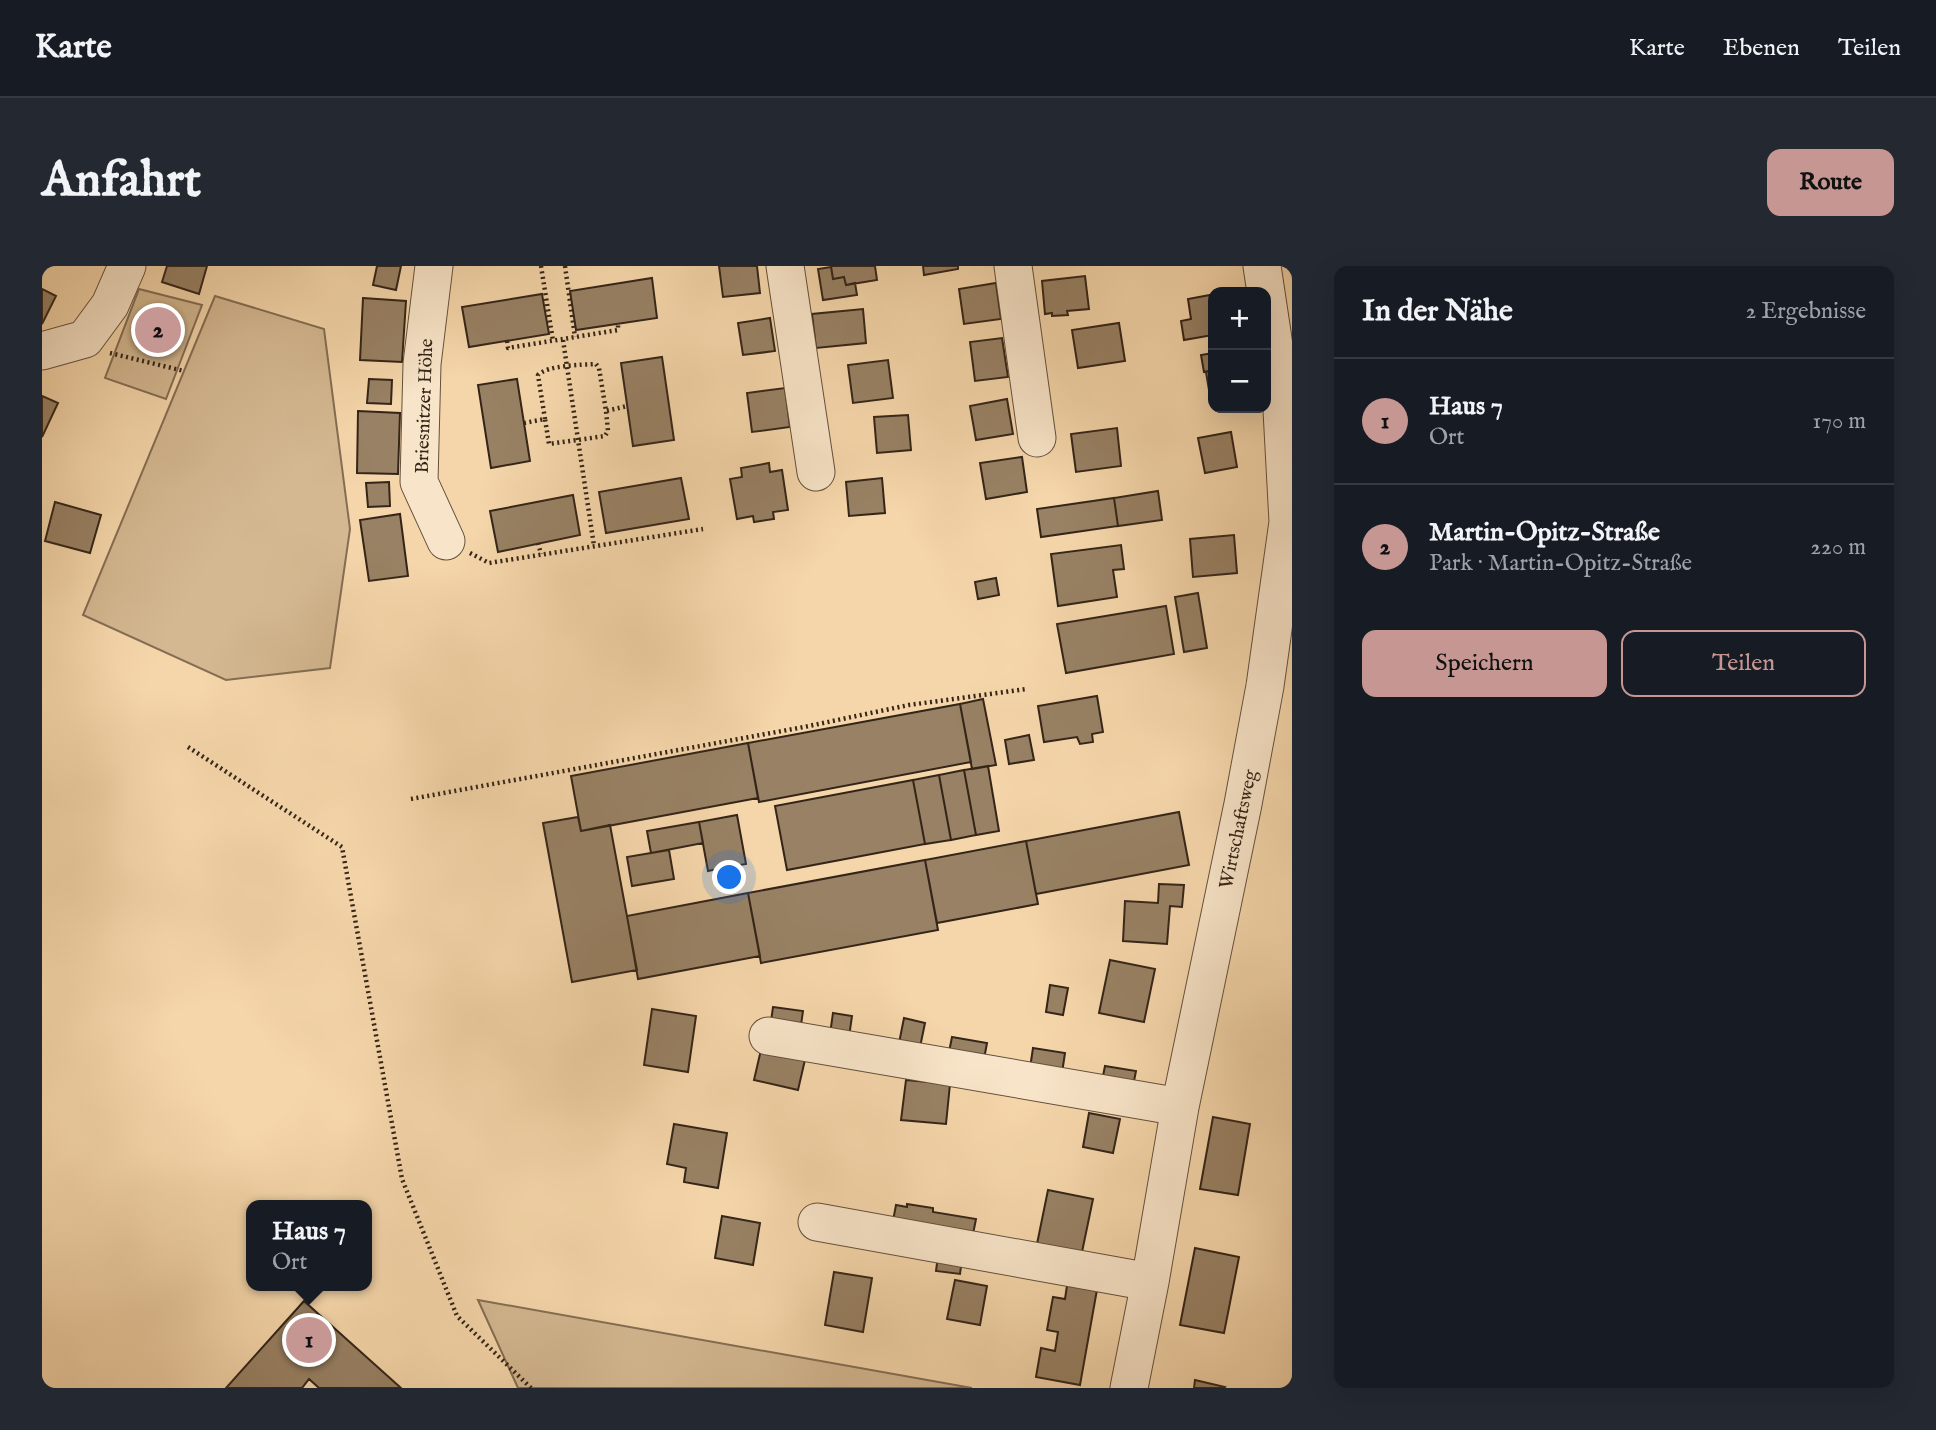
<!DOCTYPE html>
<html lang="de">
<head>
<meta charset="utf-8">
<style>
  :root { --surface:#171b24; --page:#242831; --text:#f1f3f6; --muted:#9ea1a6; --line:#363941; --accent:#c59692 }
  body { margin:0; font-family:"IM FELL English",serif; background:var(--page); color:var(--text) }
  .controls { position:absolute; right:21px; top:21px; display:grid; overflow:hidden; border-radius:14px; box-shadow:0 7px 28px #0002 }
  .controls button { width:63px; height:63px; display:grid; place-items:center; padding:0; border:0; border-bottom:2px solid var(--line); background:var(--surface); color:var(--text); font:35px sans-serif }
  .you { position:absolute; left:688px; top:612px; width:24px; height:24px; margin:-18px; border:5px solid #fff; border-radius:50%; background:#1a73e8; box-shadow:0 0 0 10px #1a73e833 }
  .badge { display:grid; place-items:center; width:46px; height:46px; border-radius:50%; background:var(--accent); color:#111; font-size:23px; font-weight:700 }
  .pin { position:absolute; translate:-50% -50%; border:4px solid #fff; box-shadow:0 2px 7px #0006 }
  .popup { position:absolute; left:204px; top:934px; width:126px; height:91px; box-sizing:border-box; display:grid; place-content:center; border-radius:14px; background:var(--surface); filter:drop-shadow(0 2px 5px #0005); font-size:23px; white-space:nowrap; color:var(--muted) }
  .popup b { font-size:26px; color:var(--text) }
  .popup::after { content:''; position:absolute; left:50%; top:100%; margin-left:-14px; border:14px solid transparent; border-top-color:var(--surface) }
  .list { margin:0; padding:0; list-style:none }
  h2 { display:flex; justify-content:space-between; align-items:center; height:91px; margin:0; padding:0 28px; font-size:30px }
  h2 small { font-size:23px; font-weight:400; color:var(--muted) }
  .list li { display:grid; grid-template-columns:46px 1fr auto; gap:21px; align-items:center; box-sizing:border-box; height:126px; padding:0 28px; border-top:2px solid var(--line) }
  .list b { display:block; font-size:26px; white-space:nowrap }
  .list p { margin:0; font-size:23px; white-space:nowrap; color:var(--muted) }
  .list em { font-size:23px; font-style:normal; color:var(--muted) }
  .actions { display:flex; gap:14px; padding:21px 28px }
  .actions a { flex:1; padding:16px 0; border:2px solid var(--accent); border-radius:14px; text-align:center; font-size:24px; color:var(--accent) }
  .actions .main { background:var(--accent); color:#111 }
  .map { position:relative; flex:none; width:1250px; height:1122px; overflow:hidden; border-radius:14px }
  header { display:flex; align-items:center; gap:42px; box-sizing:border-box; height:98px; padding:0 35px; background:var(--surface); border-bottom:2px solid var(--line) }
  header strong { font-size:33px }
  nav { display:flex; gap:38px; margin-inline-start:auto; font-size:24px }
  .intro { display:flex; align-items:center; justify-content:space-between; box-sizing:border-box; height:168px; padding:0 42px }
  h1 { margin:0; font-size:49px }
  .button { padding:18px 32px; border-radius:14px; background:var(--accent); color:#111; font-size:24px; font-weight:700 }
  main { display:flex; gap:42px; padding:0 42px }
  aside { flex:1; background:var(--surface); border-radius:14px; box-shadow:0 7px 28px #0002 }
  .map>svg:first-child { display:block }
  .green { fill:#d4b891; stroke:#846e54; stroke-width:2 }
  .building { fill:#988164; stroke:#342518; stroke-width:2 }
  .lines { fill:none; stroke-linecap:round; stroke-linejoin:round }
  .minor-casing { stroke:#64513c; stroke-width:39 }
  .path { stroke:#342518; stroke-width:4.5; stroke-dasharray:2 3.5; stroke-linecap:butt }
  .minor { stroke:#f8e4c8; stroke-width:37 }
  .labels { text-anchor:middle; stroke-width:7; stroke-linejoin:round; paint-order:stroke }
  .street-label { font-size:19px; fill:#342518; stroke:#f8e4c8 }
</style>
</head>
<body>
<header>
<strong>Karte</strong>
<nav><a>Karte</a><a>Ebenen</a><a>Teilen</a></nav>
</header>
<div class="intro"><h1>Anfahrt</h1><a class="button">Route</a></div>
<main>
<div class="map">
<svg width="1250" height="1122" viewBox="0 0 1250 1122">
  <rect width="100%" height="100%" fill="#f5d6aa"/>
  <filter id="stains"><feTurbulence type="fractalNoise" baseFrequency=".00286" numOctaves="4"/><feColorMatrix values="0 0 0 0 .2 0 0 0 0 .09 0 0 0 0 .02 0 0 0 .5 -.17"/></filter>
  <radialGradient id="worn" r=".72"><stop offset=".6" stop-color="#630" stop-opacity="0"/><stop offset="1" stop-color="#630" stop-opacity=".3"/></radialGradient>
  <path class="green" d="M 97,23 L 160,39 L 124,133 L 63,112 Z
    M 173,30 L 282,63 L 308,263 L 288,402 L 184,414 L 41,349 Z
    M 436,1034 L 930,1122 L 476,1122 Z"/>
  <path class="building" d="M 125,0 L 165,0 L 157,28 L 120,16 Z
    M 335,0 L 359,0 L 354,24 L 331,19 Z
    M 677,0 L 715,0 L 718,27 L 681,31 Z
    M 789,0 L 833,0 L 835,14 L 804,19 L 802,11 L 791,13 Z
    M 881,0 L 916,0 L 916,3 L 882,9 Z
    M 789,1 L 791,13 L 802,11 L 804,19 L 813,17 L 815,29 L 781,34 L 776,3 Z
    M 1043,10 L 1047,43 L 1025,45 L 1026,49 L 1010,50 L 1010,47 L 1003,48 L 1000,15 Z
    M 610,12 L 615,52 L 534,64 L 528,25 Z
    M 954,17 L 959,53 L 922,58 L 917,23 Z
    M 0,23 L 14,30 L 0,58 Z
    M 500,28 L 507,68 L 427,81 L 420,41 Z
    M 1168,29 L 1171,47 L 1171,69 L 1142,74 L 1139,55 L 1149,53 L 1146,33 Z
    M 321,32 L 364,35 L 360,96 L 318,94 Z
    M 821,43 L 824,77 L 774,82 L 770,48 Z
    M 728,52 L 733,85 L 701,89 L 696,57 Z
    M 1077,57 L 1083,95 L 1036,102 L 1030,64 Z
    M 960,72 L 966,111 L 933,115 L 928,76 Z
    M 1171,87 L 1171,104 L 1162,106 L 1159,89 Z
    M 620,91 L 632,174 L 591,180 L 579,97 Z
    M 846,94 L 851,132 L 811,137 L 806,99 Z
    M 1171,104 L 1171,124 L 1167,124 L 1164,106 Z
    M 327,113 L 350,114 L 349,138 L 325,137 Z
    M 475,113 L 488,195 L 449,202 L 436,119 Z
    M 743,122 L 748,161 L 710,166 L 705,127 Z
    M 0,130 L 16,137 L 0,171 Z
    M 965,133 L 971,168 L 934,174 L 928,140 Z
    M 316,145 L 358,147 L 356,208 L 315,207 Z
    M 866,149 L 869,184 L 835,187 L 832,151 Z
    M 1075,162 L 1079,200 L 1034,206 L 1029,168 Z
    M 1189,166 L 1195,201 L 1163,207 L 1156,172 Z
    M 980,191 L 985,226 L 944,233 L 938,197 Z
    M 727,197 L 728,206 L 740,204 L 746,244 L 731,246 L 732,253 L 712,256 L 711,250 L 695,253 L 688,213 L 700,211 L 699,202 Z
    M 639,212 L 647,253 L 564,267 L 557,226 Z
    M 840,212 L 843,247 L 807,250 L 804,216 Z
    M 347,216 L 348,240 L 326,241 L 324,217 Z
    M 1116,225 L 1120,254 L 1076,260 L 1072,232 Z
    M 531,229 L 538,269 L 456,286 L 448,245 Z
    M 1072,232 L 1076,260 L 999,271 L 995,243 Z
    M 13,236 L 59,249 L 48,287 L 3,275 Z
    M 358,248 L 366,310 L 327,315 L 318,254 Z
    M 1192,269 L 1195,307 L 1151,311 L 1148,273 Z
    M 1079,279 L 1082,303 L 1071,304 L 1075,331 L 1016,340 L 1009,288 Z
    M 954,312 L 957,329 L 936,333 L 933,316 Z
    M 1156,327 L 1165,382 L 1142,386 L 1133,331 Z
    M 1124,340 L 1132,388 L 1024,407 L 1015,358 Z
    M 1055,430 L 1061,466 L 1050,468 L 1051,476 L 1038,478 L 1035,471 L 1002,476 L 996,440 Z
    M 941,433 L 954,499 L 930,503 L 918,438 Z
    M 918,438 L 929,496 L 717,536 L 706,477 Z
    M 987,469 L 992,494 L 967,498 L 963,474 Z
    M 706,477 L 716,532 L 539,565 L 529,510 Z
    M 946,500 L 957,565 L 934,569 L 922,504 Z
    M 922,504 L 934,569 L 909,574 L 897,509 Z
    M 897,509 L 909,574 L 883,578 L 871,514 Z
    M 871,514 L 883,578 L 745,604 L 733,540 Z
    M 1137,546 L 1147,599 L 994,628 L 984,575 Z
    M 695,549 L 704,598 L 692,600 L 693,610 L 677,613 L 675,603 L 666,605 L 657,556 Z
    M 536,551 L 539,565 L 568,559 L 595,704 L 530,716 L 501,557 Z
    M 657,556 L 661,577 L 609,587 L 605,565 Z
    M 984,575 L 996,638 L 895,657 L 883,594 Z
    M 627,584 L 632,613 L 590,620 L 585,591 Z
    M 883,594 L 896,664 L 719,697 L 706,627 Z
    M 1117,618 L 1142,619 L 1140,641 L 1128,640 L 1125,678 L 1081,675 L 1083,635 L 1116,637 Z
    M 706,627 L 718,690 L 596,713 L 585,650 Z
    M 1068,694 L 1113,703 L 1102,756 L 1057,747 Z
    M 1008,719 L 1026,722 L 1021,749 L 1004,746 Z
    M 731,741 L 761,745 L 758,766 L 728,762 Z
    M 610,743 L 654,750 L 646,806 L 602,799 Z
    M 791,747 L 810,750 L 807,771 L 788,768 Z
    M 862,752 L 883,757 L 877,786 L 856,782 Z
    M 910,771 L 945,777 L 942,793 L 907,786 Z
    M 721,775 L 765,785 L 756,824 L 712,814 Z
    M 991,782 L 1023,787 L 1020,807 L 988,802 Z
    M 1063,800 L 1094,805 L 1091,820 L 1060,815 Z
    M 864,814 L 908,818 L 904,858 L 859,854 Z
    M 1047,847 L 1078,853 L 1071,887 L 1041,881 Z
    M 1171,851 L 1208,858 L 1196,929 L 1158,923 Z
    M 632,858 L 685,867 L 676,922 L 642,916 L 644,902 L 625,898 Z
    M 1006,924 L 1051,933 L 1040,986 L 995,978 Z
    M 865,938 L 891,942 L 891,946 L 934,953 L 930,973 L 850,960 L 854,939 L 865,941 Z
    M 680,950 L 718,957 L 711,999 L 673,992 Z
    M 897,982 L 921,985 L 918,1008 L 894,1005 Z
    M 1153,982 L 1197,991 L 1182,1067 L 1138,1059 Z
    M 792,1006 L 830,1012 L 821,1066 L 783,1059 Z
    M 1026,1013 L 1056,1018 L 1038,1119 L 994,1111 L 999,1082 L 1013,1085 L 1016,1066 L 1005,1064 L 1011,1031 L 1023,1033 Z
    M 913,1014 L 945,1020 L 938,1059 L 905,1053 Z
    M 262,1035 L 359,1122 L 277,1122 L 267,1113 L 260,1122 L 184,1122 Z
    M 1153,1114 L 1183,1121 L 1182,1122 L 1152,1122 Z"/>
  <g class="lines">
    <defs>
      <path id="minor" d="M 392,0 L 380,98 L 377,216 L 404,275
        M 743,0 L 774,206
        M 971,0 L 995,172
        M 0,85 L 43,73 L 68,39 L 85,0
        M 726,770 L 1138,841
        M 775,956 L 1108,1016
        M 1087,1122 L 1108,1016 L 1138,841 L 1201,538 L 1223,420 L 1246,256 L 1239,126 L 1220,0"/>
    </defs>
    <use href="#minor" class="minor-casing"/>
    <path class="path" d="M 499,0 L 511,75
      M 523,0 L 533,71
      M 521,74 L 552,280
      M 465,75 L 466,82 L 576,64 L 576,58
      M 68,87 L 142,105
      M 503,153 L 496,109 C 506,99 539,99 554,98 L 557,102 L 564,145 L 585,140
      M 482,157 L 503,153 L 507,178 L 563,170 L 566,165 L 564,145
      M 496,277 L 499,288
      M 428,287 L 447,297 L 661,263
      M 146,481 L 300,581 L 360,913 L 415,1050 L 489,1122
      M 369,533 L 762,461 L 867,439 L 985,423"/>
    <use href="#minor" class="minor"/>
  </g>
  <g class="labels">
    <g class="street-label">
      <text transform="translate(381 140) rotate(-88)" y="7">Briesnitzer Höhe</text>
      <text transform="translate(1195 563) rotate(-78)" y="7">Wirtschaftsweg</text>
    </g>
  </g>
  <rect width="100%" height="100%" filter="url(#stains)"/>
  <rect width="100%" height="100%" fill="url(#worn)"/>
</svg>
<div class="controls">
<button>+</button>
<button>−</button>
</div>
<div class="you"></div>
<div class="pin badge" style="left:267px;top:1074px">1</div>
<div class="popup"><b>Haus 7</b>Ort</div>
<div class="pin badge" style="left:116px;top:64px">2</div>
</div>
<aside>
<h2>In der Nähe<small>2 Ergebnisse</small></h2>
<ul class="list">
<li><span class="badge">1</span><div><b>Haus 7</b><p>Ort</p></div><em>170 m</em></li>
<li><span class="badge">2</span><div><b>Martin-Opitz-Straße</b><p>Park · Martin-Opitz-Straße</p></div><em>220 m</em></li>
</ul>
<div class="actions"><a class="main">Speichern</a><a>Teilen</a></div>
</aside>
</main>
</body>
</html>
